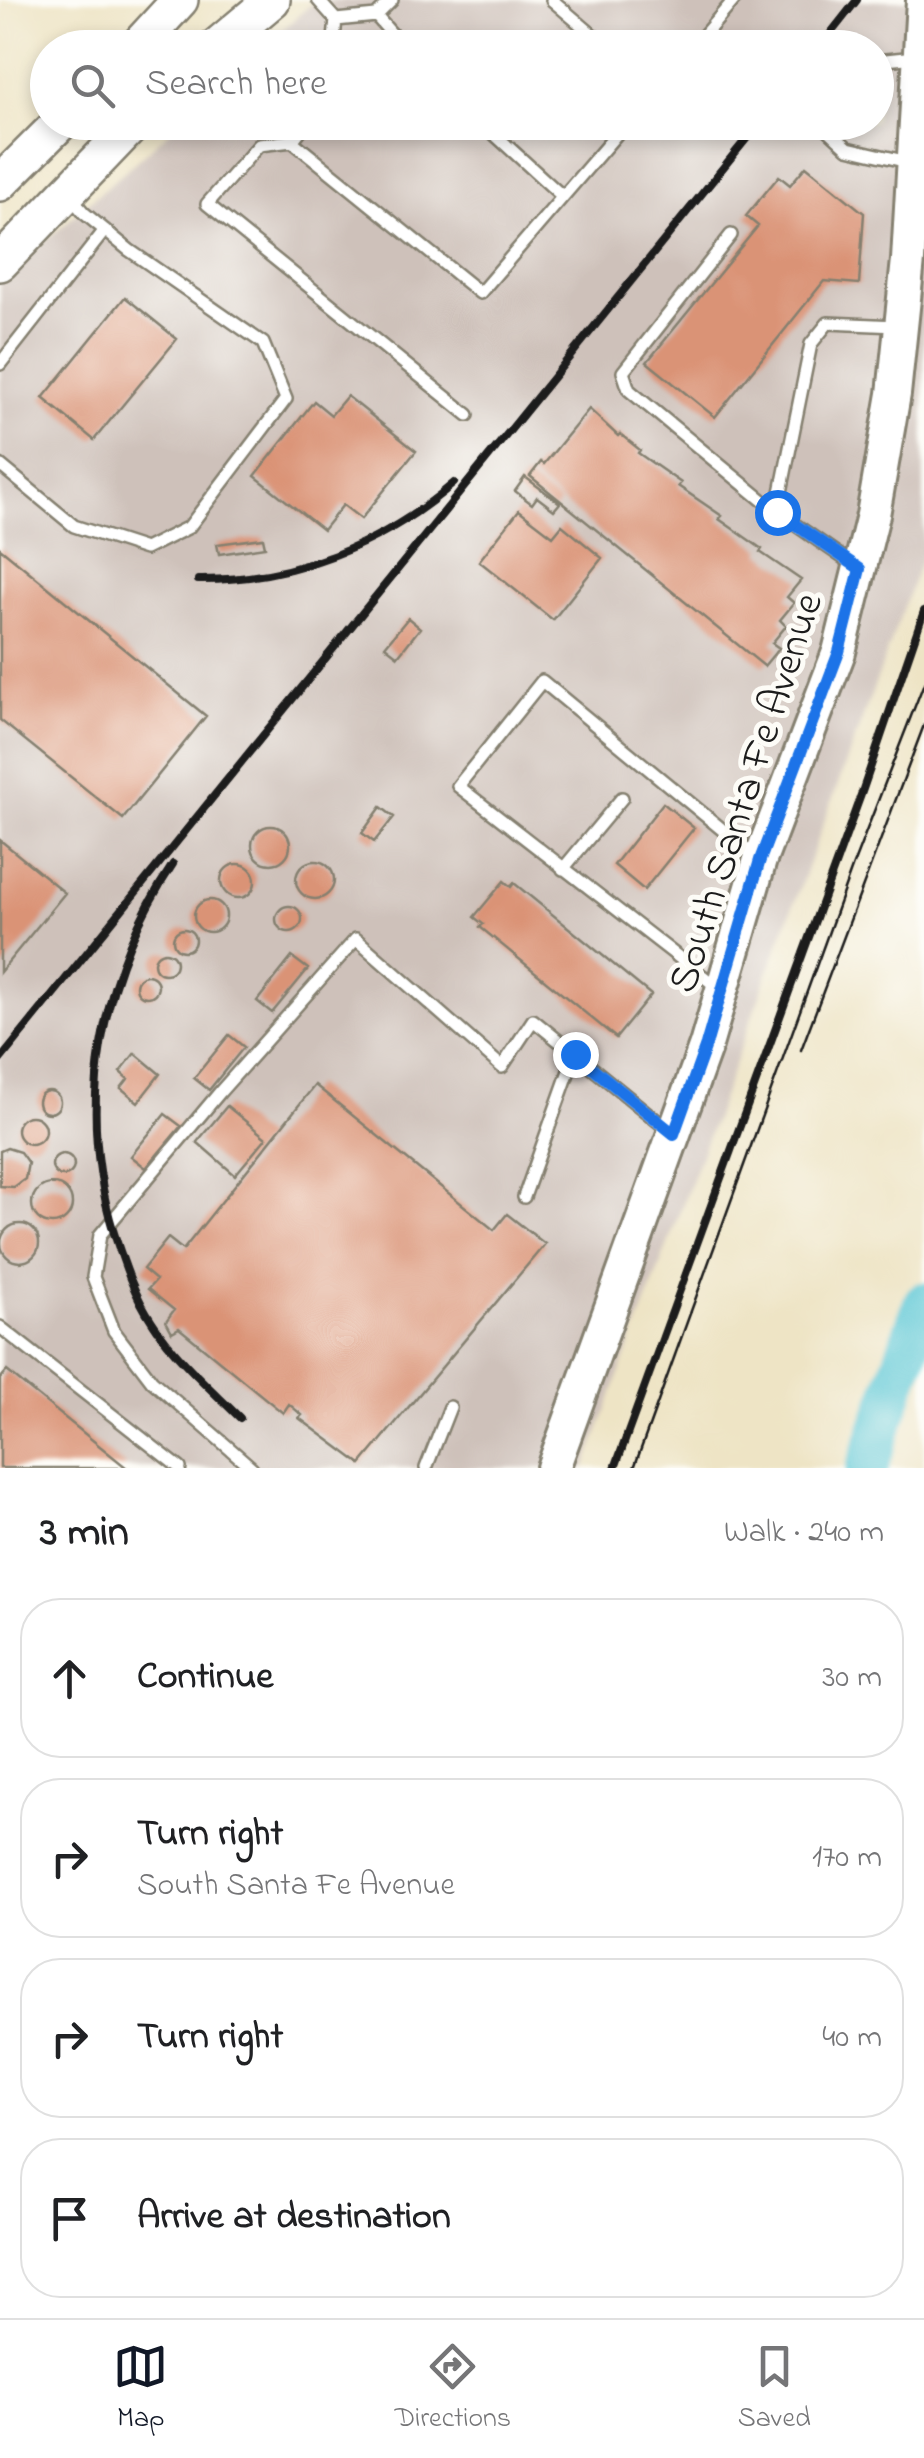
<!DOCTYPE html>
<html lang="en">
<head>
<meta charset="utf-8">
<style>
  :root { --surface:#fff; --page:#f6f6f6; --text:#202124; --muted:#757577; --line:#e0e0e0; --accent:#111827 }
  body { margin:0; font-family:"Indie Flower",sans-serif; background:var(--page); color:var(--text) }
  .stop { position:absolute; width:30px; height:30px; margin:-22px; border:8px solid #1a73e8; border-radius:50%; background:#fff }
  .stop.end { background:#1a73e8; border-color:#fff; box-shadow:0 2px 10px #0008 }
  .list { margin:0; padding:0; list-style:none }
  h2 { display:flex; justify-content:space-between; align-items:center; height:130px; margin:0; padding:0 40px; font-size:42px }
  h2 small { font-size:32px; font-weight:400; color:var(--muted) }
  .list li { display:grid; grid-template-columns:65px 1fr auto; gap:30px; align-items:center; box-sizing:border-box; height:160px; margin:0 20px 20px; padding:0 20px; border:2px solid var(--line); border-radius:40px }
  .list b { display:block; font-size:38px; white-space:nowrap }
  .list p { margin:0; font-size:32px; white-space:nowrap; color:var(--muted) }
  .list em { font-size:32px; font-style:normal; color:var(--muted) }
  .icon { flex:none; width:55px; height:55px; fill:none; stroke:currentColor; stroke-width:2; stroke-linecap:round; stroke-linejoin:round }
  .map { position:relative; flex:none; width:924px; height:1468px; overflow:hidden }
  .search { position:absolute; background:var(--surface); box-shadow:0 5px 15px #0003; left:30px; right:30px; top:30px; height:110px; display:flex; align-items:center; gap:25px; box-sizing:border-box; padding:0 35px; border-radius:55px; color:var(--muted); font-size:38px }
  .sheet { height:850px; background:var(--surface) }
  nav { display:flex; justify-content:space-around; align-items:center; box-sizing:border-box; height:140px; border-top:2px solid var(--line); background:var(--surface); font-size:28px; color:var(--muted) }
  nav a { display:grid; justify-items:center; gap:5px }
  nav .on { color:var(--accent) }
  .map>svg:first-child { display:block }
  .industrial { fill:#cec1ba }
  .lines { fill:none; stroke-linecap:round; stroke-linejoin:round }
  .river { stroke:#5bc7d5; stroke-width:42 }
  .building { fill:#da9376 }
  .lane-casing { stroke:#858070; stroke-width:16 }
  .secondary-casing { stroke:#858070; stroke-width:38 }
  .primary-casing { stroke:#858070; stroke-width:40 }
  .lane { stroke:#fff; stroke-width:11 }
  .secondary { stroke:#fff; stroke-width:32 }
  .primary { stroke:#fff; stroke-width:35 }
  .tram { stroke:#1c1c1c; stroke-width:2.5 }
  .rail { stroke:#1c1c1c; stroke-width:8 }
  .route { stroke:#1a73e8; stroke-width:12 }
  .labels { text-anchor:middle; stroke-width:10; stroke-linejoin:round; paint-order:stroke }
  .street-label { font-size:42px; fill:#1c1c1c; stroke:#fdfcf7 }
</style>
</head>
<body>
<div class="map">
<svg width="924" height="1468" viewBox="0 0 924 1468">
  <rect width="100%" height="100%" fill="#fdfcf7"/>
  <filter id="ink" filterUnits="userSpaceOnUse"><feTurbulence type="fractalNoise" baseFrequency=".01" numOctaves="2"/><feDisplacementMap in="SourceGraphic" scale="20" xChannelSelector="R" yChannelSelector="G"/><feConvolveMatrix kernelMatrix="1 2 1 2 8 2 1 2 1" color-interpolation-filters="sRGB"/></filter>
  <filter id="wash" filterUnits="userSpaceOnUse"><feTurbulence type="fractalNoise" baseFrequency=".0048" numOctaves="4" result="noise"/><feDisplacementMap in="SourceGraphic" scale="40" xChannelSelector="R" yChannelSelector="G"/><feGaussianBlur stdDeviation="2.25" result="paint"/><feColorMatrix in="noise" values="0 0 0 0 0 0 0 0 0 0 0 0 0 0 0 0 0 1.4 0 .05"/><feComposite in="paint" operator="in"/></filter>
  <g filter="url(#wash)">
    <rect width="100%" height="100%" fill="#eee4c5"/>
    <path class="industrial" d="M 316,0 L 924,0 L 924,552 L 585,1468 L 0,1468 L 0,281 L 179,123 L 876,122 L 876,48 L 263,47 Z"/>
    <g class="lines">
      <path class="river" d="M 867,1468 L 924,1303"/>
    </g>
    <g id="blocks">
      <path class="building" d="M 806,166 L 864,213 L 859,284 L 824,281 L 715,417 L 647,362 L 758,226 L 746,216 L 779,176 L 790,185 Z
        M 125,297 L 177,339 L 94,440 L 43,398 Z
        M 347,396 L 416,451 L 361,519 L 343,505 L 323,530 L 255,476 L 314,401 L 331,415 Z
        M 589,409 L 618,436 L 620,434 L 640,450 L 638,453 L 681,483 L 678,486 L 722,516 L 719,519 L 762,549 L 760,552 L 801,580 L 787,597 L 794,603 L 780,620 L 786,626 L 772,643 L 779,648 L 764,666 L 530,476 L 541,462 L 544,464 Z
        M 525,477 L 560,503 L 554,510 L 537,497 L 532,504 L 515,491 Z
        M 519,510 L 553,536 L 562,525 L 602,558 L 553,620 L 479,561 Z
        M 263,538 L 265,547 L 219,554 L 217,544 Z
        M 0,548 L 206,716 L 123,819 L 0,720 Z
        M 408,618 L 420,628 L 398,656 L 385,646 Z
        M 663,803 L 694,828 L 644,890 L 614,865 Z
        M 381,807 L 394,817 L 374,842 L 362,833 Z
        M252 845a19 19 0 1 1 38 0a19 19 0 1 1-38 0Z
        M 0,840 L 65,893 L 0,972 Z
        M296 880a19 19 0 1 1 38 0a19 19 0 1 1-38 0Z
        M221 881a17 17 0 1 1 34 0a17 17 0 1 1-34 0Z
        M 504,881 L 511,887 L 514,883 L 651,995 L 616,1038 L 480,927 L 483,924 L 474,917 Z
        M194 916a16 16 0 1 1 32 0a16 16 0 1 1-32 0Z
        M276 919a13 13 0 1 1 26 0a13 13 0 1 1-26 0Z
        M173 940a11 11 0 1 1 22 0a11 11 0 1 1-22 0Z
        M154 963a11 11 0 1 1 22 0a11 11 0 1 1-22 0Z
        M 292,957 L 308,969 L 272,1013 L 257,1001 Z
        M136 986a11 11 0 1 1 22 0a11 11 0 1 1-22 0Z
        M 229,1035 L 244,1047 L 209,1090 L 194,1078 Z
        M 135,1053 L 160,1074 L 138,1102 L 121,1088 L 128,1079 L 120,1072 Z
        M 315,1085 L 494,1230 L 507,1214 L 545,1244 L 361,1464 L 299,1418 L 302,1415 L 289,1404 L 283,1413 L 179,1328 L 172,1332 L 166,1321 L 174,1310 L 148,1289 L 156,1280 L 143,1269 L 168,1238 L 183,1250 Z
        M38 1102a11 11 0 1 1 22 0a11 11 0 1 1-22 0Z
        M 227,1106 L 266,1138 L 235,1175 L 197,1142 Z
        M 165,1114 L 181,1126 L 146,1168 L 131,1156 Z
        M17 1130a14 14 0 1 1 28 0a14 14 0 1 1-28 0Z
        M 7,1148 L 20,1152 L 28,1163 L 25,1179 L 14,1187 L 0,1186 L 0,1151 Z
        M52 1165a11 11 0 1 1 22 0a11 11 0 1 1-22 0Z
        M32 1204a20 20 0 1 1 40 0a20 20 0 1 1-40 0Z
        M1 1243a19 19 0 1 1 38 0a19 19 0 1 1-38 0Z
        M 7,1371 L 127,1468 L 0,1468 L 0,1379 Z"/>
    </g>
  </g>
  <g filter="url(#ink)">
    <use href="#blocks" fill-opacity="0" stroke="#858070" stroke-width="2.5"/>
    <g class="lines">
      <defs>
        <path id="lane" d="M 318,0 L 336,20 L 333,48
          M 552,0 L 608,48
          M 376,16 L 404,48
          M 336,20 L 376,16 L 392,0
          M 693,48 L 734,0
          M 876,61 L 915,57
          M 307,122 L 292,141 L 480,293 L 627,122
          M 481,122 L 562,196
          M 820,122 L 848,148 L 908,162
          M 292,141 L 259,145 L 207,204 L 468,415
          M 731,235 L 623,372 L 629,390 L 777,512
          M 0,364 L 105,230
          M 0,465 L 74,526 L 145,549 L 189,527 L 286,399 L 263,343 L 129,250 L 84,213 L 69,195
          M 858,568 L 777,512 L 811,344 L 828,323 L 897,326
          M 563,869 L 622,798
          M 717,987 L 458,786 L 542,681 L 758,859
          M 524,1197 L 575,1054
          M 0,1327 L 180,1468
          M 252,1468 L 152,1381 L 114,1331 L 93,1277 L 100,1235 L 220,1092 L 356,939 L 502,1067 L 533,1020 L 671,1132
          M 426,1468 L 450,1407"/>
        <path id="secondary" d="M 553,1468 L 706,1045 L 760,860 L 839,652 L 873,515 L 894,394 L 908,260 L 923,0"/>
        <path id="primary" d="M 136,48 L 180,0
          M 215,48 L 272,0
          M 0,183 L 61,122
          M 0,263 L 135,122"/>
      </defs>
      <use href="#lane" class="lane-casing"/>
      <use href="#secondary" class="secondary-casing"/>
      <use href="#primary" class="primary-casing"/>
      <use href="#lane" class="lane"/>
      <use href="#secondary" class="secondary"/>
      <use href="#primary" class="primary"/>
      <path class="tram" d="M 801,1050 L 924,725
        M 634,1468 L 853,865 L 924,683"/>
      <path class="rail" d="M 819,48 L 857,0
        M 198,580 C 292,581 383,545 454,483
        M 173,864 C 100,974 75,1105 114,1233 C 124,1264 134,1295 153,1323 C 176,1359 210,1388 240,1418
        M 0,1060 L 760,122
        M 615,1468 L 862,792 L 924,611"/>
    </g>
  </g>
  <g class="lines" filter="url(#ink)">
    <path class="route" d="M 575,1054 L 674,1134 L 706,1045 L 760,860 L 839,652 L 860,569 L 777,512"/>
  </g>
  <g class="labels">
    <g class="street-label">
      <text transform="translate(743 792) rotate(-72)" y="15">South Santa Fe Avenue</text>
    </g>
  </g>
</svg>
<div class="stop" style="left:777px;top:512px"></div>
<div class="stop end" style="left:575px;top:1054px"></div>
<div class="search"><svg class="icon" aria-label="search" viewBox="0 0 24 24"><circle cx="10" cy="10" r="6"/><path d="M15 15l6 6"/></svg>Search here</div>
</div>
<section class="sheet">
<h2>3 min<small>Walk · 240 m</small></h2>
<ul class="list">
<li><svg class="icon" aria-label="ahead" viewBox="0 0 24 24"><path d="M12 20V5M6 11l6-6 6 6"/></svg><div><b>Continue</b></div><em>30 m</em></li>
<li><svg class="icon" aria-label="right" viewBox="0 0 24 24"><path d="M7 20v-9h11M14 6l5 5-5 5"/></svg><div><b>Turn right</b><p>South Santa Fe Avenue</p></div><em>170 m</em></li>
<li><svg class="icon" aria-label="right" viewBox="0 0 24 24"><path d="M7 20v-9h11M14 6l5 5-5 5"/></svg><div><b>Turn right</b></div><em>40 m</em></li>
<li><svg class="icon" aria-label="arrive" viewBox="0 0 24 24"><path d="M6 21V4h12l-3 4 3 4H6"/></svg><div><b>Arrive at destination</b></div></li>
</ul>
</section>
<nav>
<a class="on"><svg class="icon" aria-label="map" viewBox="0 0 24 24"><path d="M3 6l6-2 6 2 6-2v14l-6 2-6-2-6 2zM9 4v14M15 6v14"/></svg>Map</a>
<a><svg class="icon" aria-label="directions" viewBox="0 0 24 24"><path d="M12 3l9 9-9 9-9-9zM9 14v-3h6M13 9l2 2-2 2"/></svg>Directions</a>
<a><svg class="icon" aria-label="saved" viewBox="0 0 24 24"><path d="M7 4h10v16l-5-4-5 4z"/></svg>Saved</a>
</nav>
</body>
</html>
